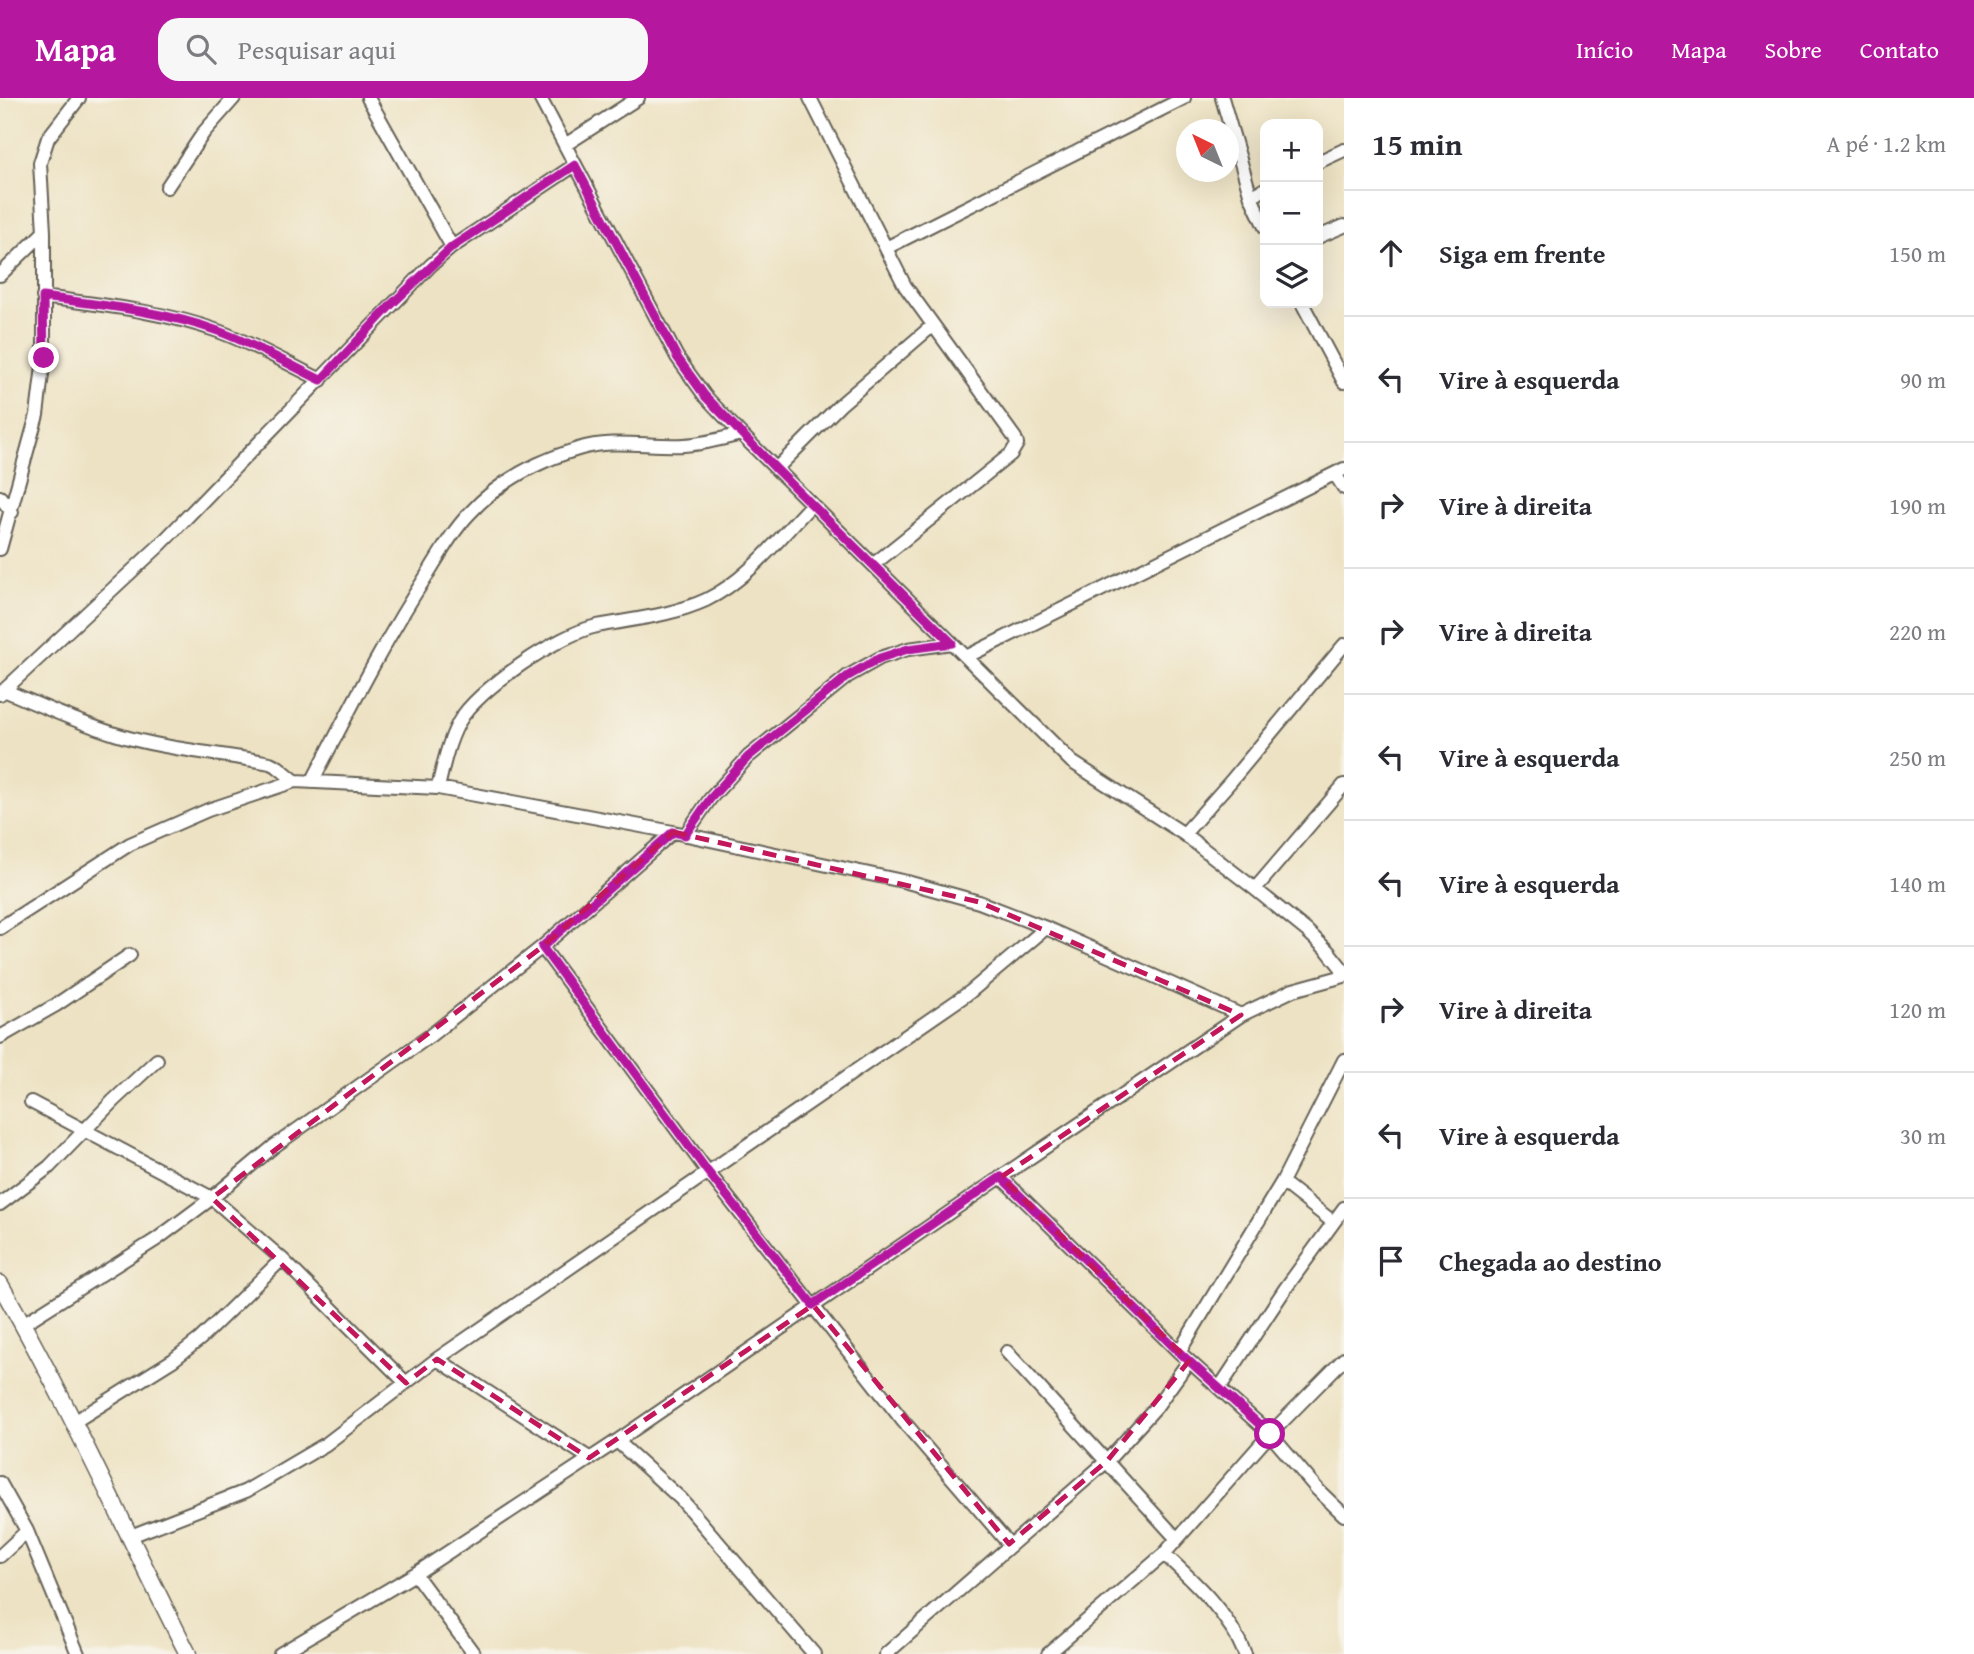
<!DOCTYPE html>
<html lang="pt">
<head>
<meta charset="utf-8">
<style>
  :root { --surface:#fff; --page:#f7f7f7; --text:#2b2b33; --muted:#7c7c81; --line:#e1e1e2; --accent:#b5179e }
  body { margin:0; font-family:"Gentium Book Plus",serif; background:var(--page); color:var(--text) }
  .controls { position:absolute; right:21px; top:21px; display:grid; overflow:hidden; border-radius:14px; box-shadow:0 7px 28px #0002 }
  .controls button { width:63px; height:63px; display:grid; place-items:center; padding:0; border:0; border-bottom:2px solid var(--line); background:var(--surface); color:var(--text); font:35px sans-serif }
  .compass { position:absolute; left:1176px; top:21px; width:63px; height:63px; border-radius:50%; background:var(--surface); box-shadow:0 7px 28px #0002; rotate:317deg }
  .stop { position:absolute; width:21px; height:21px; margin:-16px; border:5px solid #b5179e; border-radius:50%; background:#fff }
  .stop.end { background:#b5179e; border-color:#fff; box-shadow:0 2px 7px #0008 }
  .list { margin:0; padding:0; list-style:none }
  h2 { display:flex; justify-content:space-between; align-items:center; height:91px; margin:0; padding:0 28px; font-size:30px }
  h2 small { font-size:23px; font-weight:400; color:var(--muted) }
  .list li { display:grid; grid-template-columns:46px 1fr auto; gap:21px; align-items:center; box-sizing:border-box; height:126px; padding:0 28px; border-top:2px solid var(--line) }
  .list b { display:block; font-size:26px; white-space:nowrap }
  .list em { font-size:23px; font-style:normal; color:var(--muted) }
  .icon { flex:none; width:38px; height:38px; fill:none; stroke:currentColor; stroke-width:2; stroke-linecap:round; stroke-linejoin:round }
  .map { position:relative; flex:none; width:1344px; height:1556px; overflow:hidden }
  header { display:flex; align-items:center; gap:42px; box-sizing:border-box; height:98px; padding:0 35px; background:var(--accent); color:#fff }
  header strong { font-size:33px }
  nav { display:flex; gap:38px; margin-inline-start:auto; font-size:24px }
  .search { width:490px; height:63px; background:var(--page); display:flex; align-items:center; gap:18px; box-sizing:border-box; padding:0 24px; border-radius:21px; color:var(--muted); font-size:26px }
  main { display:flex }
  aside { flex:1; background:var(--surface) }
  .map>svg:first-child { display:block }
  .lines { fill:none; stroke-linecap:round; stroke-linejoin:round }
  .minor-casing { stroke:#656156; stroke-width:16 }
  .tertiary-casing { stroke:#656156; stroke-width:19 }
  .minor { stroke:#fff; stroke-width:12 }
  .tertiary { stroke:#fff; stroke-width:16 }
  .route { stroke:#b5179e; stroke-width:9 }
  .marked { fill:none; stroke:#c2185b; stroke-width:5; stroke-dasharray:14 9; stroke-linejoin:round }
</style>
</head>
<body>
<header>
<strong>Mapa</strong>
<div class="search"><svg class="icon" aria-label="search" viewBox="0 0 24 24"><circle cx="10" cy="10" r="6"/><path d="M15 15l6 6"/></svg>Pesquisar aqui</div>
<nav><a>Início</a><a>Mapa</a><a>Sobre</a><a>Contato</a></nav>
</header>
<main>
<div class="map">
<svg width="1344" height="1556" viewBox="0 0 1344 1556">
  <rect width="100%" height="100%" fill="#f7f3e8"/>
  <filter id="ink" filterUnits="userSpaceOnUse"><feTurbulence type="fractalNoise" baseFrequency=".0143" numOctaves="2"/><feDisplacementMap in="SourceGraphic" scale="14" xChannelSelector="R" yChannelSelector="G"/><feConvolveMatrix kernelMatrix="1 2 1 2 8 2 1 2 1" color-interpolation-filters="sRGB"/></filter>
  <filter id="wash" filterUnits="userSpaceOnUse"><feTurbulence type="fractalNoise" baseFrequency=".00686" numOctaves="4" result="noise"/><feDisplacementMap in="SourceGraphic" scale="28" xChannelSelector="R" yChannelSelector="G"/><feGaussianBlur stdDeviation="1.57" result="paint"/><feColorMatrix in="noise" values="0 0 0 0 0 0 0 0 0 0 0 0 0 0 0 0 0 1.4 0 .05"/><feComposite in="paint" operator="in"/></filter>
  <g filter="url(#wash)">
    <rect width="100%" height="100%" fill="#ede2c3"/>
  </g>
  <g filter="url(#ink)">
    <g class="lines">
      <defs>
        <path id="minor" d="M 368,0 L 452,149
          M 540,0 L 677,259 L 705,298 L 741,336 L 1072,664 L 1184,736 L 1255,791 L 1307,833 L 1328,853 L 1344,873
          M 810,0 L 905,188 L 1015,340 L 1017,346 L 1011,356 L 874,466
          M 1222,0 L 1251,99 L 1265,129
          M 565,47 L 638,0
          M 1318,64 L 1344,52
          M 167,89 L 204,34 L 234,0
          M 1251,99 L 1265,91
          M 1318,139 L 1344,128
          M 886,150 L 1184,0
          M 0,177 L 44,134
          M 43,199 C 101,207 163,213 218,233 C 254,246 288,266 321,282
          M 1302,205 L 1344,284
          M 776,371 L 840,307 L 932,228
          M 1335,376 L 1344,390
          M 0,399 L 12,414
          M 0,451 L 37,317 L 44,260 L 44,134 L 40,65 L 48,40 L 79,0
          M 966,559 L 1344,371
          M 4,592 C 41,608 77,624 115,636 C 166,652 218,655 270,665 L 278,669 L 295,683
          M 0,596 L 160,447 L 431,167 L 452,149 L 575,67
          M 313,682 C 349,613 384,543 427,477 C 440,456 452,434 469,416 C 498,384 538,363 578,351 C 613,340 648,349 684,347 C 703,346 722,341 741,336
          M 438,690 C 443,668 448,644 459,624 C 476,592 561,535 597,528 C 633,521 671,518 706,502 C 748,482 780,439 812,406
          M 1184,736 L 1231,683 L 1344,547
          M 685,737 L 710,701 L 748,659 L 848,578 L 880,560 L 908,551 L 952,545
          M 1255,791 L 1344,687
          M 0,830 L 130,746 L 208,712 L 295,683 L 438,690 L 673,734 L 907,784 L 979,804 L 1046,830 L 1241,917
          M 542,849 L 708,1074 L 903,1323 L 1009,1446
          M 0,939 L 56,907 L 130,857
          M 31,1004 L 212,1100 L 282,1161 L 406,1285
          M 1001,1079 L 1179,1254 L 1270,1336 L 1318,1392 L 1344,1417
          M 1282,1084 L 1333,1124
          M 0,1106 L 49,1069 L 113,1003 L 157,962
          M 23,1226 L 157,1141 L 212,1100 L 273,1049 L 431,937 L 542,849 L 673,734
          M 1007,1254 L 1177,1441
          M 1179,1254 L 1282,1084 L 1344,962
          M 437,1261 L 589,1360
          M 1220,1289 L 1285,1191 L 1344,1110
          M 74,1324 L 173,1262 L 200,1241 L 282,1161
          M 617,1343 L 681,1401 L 814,1556
          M 0,1385 L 27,1433 L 78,1556
          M 128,1439 L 246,1393 L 326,1346 L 437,1261 L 970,894 L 1046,830
          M 1164,1456 C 1195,1484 1229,1516 1245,1556
          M 0,1458 L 27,1433
          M 415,1476 L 474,1556
          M 280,1556 L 415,1476 L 617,1343 L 1001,1079 L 1241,917 L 1293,892 L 1344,878
          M 886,1556 L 1107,1363 L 1156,1309 L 1189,1263
          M 1048,1556 L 1164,1456 L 1270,1336 L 1344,1261"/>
        <path id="tertiary" d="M 0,1186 C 69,1306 125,1433 188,1556"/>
      </defs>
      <use href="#minor" class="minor-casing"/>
      <use href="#tertiary" class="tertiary-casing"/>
      <use href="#minor" class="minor"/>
      <use href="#tertiary" class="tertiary"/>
    </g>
  </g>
  <g class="lines" filter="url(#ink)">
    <path class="route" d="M 44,260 L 43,199 C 101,207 163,213 218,233 C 254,246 288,266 321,282 L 392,206 L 452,149 L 575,67 L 677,259 L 705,298 L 776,371 L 952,545 L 908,551 L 880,560 L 848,578 L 748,659 L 710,701 L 685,737 L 673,734 L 542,849 L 708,1074 L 813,1207 L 1001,1079 L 1179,1254 L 1270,1336"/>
  </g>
  <path class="marked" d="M 673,734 L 979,804 L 1241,917 L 1001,1079 L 1189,1263 L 1107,1363 L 1009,1446 L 813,1207 L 589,1360 L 437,1261 L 406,1285 L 212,1100 L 542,849 Z"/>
</svg>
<div class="controls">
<button>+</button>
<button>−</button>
<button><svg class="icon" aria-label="layers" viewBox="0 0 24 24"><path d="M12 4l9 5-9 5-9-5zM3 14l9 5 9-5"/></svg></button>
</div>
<svg class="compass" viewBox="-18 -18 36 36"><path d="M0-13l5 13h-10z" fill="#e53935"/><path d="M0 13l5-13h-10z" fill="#7c7c81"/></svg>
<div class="stop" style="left:1270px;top:1336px"></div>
<div class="stop end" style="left:44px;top:260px"></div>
</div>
<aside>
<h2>15 min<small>A pé · 1.2 km</small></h2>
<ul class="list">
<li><svg class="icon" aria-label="ahead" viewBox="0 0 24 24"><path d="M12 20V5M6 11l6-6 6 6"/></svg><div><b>Siga em frente</b></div><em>150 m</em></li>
<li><svg class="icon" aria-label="left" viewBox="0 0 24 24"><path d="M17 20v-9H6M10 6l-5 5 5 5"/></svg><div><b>Vire à esquerda</b></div><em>90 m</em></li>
<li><svg class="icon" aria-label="right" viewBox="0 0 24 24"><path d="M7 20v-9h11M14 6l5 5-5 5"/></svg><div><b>Vire à direita</b></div><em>190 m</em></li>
<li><svg class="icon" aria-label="right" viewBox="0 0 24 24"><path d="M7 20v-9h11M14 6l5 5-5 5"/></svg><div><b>Vire à direita</b></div><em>220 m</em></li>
<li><svg class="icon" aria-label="left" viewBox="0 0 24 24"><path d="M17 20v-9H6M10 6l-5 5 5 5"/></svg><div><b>Vire à esquerda</b></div><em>250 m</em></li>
<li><svg class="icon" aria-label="left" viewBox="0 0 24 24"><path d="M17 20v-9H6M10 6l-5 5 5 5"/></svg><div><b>Vire à esquerda</b></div><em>140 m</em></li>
<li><svg class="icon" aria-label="right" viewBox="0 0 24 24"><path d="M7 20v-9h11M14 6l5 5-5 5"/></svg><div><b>Vire à direita</b></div><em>120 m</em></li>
<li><svg class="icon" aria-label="left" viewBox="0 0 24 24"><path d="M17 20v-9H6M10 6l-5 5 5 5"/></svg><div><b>Vire à esquerda</b></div><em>30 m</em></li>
<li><svg class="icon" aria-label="arrive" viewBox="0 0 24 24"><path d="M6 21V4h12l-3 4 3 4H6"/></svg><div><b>Chegada ao destino</b></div></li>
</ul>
</aside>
</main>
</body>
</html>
